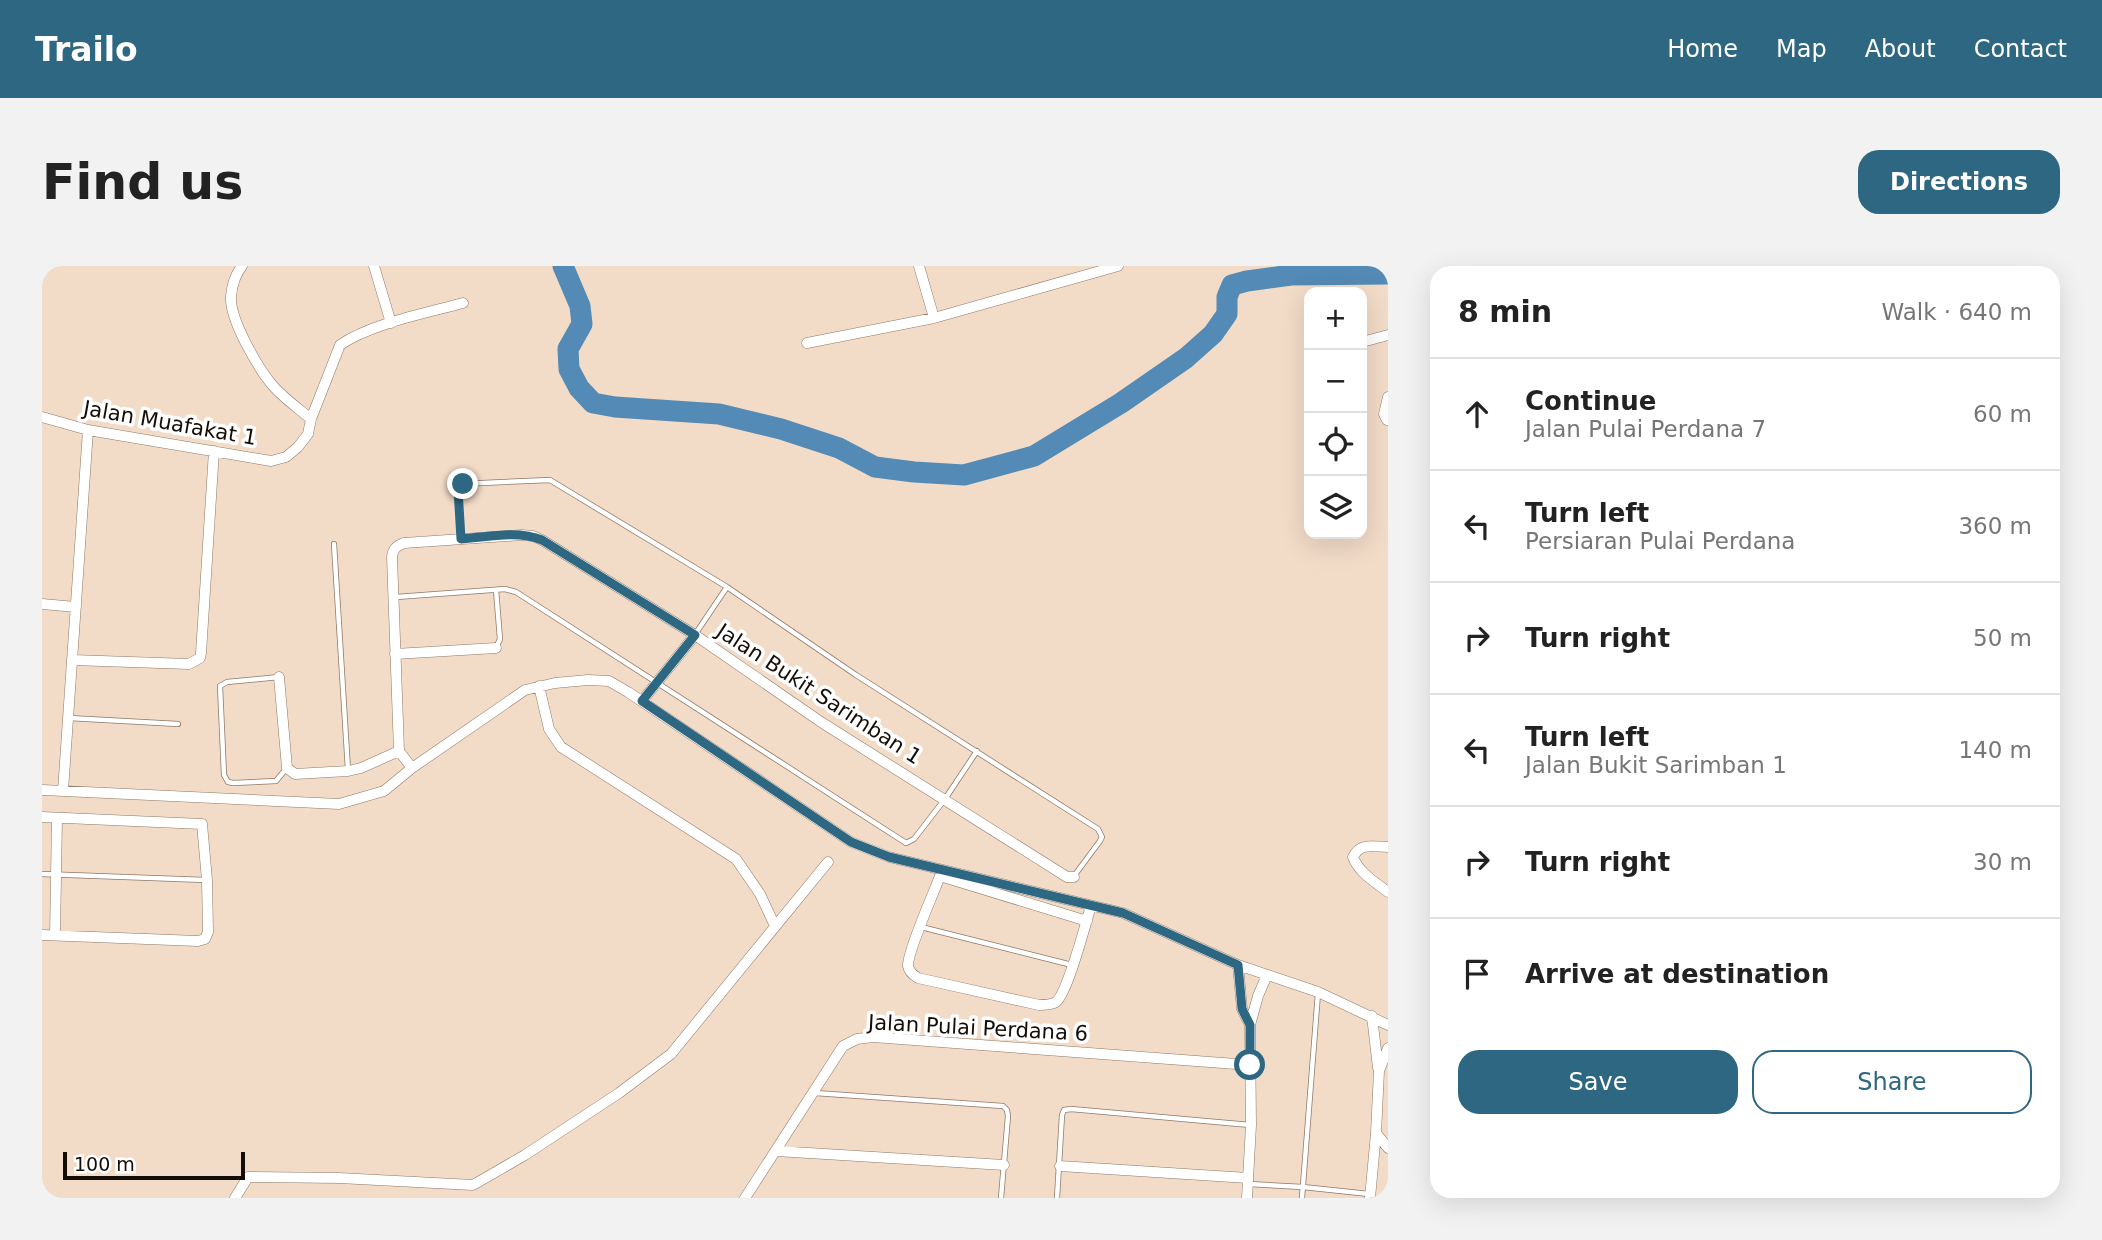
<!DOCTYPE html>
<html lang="en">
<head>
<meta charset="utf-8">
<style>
  :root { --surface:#fff; --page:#f2f2f2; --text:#222; --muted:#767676; --line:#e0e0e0; --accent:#2e6781 }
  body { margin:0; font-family:"DejaVu Sans",sans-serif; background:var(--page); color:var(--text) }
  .controls { position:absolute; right:21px; top:21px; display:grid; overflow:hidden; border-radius:14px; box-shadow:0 7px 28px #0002 }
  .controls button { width:63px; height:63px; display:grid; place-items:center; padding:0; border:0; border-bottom:2px solid var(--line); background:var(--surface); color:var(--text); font:35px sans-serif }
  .scale { position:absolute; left:21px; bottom:18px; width:182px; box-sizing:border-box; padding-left:7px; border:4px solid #140d07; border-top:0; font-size:19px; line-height:24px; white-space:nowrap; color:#140d07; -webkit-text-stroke:5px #fff; paint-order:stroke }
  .stop { position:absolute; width:21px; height:21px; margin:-16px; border:5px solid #2e6781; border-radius:50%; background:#fff }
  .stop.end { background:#2e6781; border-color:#fff; box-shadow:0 2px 7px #0008 }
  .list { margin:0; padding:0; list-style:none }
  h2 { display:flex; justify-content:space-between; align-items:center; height:91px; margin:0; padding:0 28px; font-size:30px }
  h2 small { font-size:23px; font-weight:400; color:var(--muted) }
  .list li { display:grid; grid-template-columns:46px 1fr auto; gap:21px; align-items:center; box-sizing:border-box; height:112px; padding:0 28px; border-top:2px solid var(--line) }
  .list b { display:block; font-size:26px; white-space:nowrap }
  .list p { margin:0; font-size:23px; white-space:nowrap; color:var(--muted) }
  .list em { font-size:23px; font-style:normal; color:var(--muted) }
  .actions { display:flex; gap:14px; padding:21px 28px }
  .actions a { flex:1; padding:16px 0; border:2px solid var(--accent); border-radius:21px; text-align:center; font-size:24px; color:var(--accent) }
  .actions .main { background:var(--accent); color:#fff }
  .icon { flex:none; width:38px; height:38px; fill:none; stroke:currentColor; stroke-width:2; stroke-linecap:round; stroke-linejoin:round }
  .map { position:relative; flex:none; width:1346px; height:932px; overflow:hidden; border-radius:21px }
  header { display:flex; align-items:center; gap:42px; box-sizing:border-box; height:98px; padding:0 35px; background:var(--accent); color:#fff }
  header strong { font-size:33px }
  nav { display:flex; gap:38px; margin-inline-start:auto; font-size:24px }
  .intro { display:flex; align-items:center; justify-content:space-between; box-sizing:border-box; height:168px; padding:0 42px }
  h1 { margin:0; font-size:49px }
  .button { padding:18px 32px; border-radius:21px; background:var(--accent); color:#fff; font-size:24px; font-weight:700 }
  main { display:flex; gap:42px; padding:0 42px }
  aside { flex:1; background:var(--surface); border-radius:21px; box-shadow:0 7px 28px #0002 }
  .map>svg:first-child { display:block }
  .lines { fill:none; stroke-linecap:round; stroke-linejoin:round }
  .river { stroke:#538bb6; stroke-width:21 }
  .lane-casing { stroke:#8e7967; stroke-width:6 }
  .street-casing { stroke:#8e7967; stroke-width:11 }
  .lane { stroke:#fff; stroke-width:4.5 }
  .street { stroke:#fff; stroke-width:10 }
  .route { stroke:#2e6781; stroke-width:9 }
  .labels { text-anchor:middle; stroke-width:7; stroke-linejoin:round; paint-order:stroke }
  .street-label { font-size:21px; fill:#140d07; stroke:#fff }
</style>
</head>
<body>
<header>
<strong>Trailo</strong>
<nav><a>Home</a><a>Map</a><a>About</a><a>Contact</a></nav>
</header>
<div class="intro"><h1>Find us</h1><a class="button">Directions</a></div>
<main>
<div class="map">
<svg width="1346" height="932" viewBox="0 0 1346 932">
  <rect width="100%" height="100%" fill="#f2dbc7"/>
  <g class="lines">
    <path class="river" d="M 521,0 L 538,40 L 540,58 L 526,83 L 527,103 L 537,122 L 551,137 L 573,141 L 677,148 L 739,163 L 797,182 L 833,201 L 872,206 L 922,209 L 992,190 L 1079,137 L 1144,92 L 1171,68 L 1185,48 L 1185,31 L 1190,19 L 1205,15 L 1249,9 L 1346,8"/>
    <defs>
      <path id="lane" d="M 419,272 L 416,223 L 418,218 L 508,214 L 685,321 L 814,409 L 1056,563 L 1060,571 L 1058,575 L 1032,610
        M 292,278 L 306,504
        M 354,331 L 463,323 L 474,326 L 864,577 L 872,573 L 903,533 L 935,485
        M 654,367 L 685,321
        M 454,382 L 458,373 L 454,324
        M 237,411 L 185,416 L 178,420 L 182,509 L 186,516 L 191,517 L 234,515 L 244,503
        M 27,452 L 136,458
        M 0,608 L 164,614
        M 879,661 L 1030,699
        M 773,827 L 961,840 L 965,844 L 966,850 L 959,932
        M 1207,918 L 1261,921 L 1327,928
        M 1015,932 L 1020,849 L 1022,844 L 1029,843 L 1208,859
        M 1260,932 L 1276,727"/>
      <path id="street" d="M 200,0 C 193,9 190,19 189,30 C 187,53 217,104 232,121 C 243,133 257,143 269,153
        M 332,0 L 349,57
        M 877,0 L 892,52
        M 1320,76 L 1346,69
        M 765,77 L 892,52 L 1076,0
        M 0,151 L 46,164 L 229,195 L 244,191 L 256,181 L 266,168 L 269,153 L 298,79 C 328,58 384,47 421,37
        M 1345,154 L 1342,148 L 1346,131
        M 0,338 L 34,341
        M 353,388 L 454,382
        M 30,394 L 147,398 L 158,392 L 159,387 L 172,185
        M 237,411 L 245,502 L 253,508 L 306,505 L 319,502 L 357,485
        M 497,420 L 507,463 L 519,481 L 694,593 L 718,628 L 733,660
        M 600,435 L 653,369
        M 370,502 L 357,485 L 350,291 C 351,283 354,280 362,277 L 480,269 L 491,270 L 500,274 L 653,369 L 779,456 L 1025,611 L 1032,611
        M 0,524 L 297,538 L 342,525 L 370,502 L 483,424 L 513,417 L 546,414 L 567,415 L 586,426 L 809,576 L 847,591 L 1081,647 L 1196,699 L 1276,726 L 1346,759
        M 21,525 L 46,164
        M 0,551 L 160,558 L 165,614 L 166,666 L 163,673 L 156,675 L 0,669
        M 1346,581 C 1332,581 1318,576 1311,591 C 1317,607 1333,616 1346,626
        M 1045,655 L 898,610 C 892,626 865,687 866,700 C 867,706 871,709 876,712 L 997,739 C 1003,739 1009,739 1014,736 C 1026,726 1043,659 1049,640
        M 13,669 L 15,552
        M 1196,699 L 1200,743 L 1208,759
        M 1330,750 L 1336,802
        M 1334,867 L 1346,882
        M 734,885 L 962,899
        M 1018,900 L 1206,912
        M 193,932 L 206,911 L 297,912 L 431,919 L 483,889 L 577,827 L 629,788 L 786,596
        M 703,932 L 801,780 L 815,773 L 831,771 L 1208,799
        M 1205,932 L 1209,859 L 1208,759 L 1216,730 L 1225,709
        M 1328,932 L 1334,867 L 1337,805 L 1346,782"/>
    </defs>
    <use href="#lane" class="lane-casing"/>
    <use href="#street" class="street-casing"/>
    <use href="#lane" class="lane"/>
    <use href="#street" class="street"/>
  </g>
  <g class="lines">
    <path class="route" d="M 421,218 L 416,220 L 416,223 L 419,273 C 445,271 476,264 500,274 L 653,369 L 600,435 L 809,576 L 847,591 L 1081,647 L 1196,699 L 1200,743 L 1208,759 L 1208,799"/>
  </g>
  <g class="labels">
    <g class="street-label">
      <text transform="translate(128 157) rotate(10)" y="7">Jalan Muafakat 1</text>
      <text transform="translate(777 428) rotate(33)" y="7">Jalan Bukit Sarimban 1</text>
      <text transform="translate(936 762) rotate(3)" y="7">Jalan Pulai Perdana 6</text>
    </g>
  </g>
</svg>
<div class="controls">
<button>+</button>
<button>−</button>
<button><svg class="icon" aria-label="locate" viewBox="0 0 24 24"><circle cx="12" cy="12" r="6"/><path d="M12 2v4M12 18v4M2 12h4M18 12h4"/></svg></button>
<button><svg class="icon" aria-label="layers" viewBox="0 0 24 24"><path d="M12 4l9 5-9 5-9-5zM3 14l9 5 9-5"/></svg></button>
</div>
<div class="scale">100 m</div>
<div class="stop" style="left:1208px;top:799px"></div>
<div class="stop end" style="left:421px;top:218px"></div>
</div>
<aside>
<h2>8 min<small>Walk · 640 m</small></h2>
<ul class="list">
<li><svg class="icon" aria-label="ahead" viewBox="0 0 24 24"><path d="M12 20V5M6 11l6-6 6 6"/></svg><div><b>Continue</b><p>Jalan Pulai Perdana 7</p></div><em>60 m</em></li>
<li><svg class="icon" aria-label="left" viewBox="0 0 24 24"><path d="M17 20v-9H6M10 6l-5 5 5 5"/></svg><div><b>Turn left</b><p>Persiaran Pulai Perdana</p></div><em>360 m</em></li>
<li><svg class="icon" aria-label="right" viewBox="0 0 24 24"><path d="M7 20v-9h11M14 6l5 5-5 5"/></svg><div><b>Turn right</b></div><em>50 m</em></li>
<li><svg class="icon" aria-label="left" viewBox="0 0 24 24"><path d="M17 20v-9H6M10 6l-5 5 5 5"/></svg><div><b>Turn left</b><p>Jalan Bukit Sarimban 1</p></div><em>140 m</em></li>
<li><svg class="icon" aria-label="right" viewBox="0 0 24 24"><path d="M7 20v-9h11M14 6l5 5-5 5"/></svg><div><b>Turn right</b></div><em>30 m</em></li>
<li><svg class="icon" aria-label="arrive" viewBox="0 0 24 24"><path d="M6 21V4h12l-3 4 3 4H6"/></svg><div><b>Arrive at destination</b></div></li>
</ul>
<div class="actions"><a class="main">Save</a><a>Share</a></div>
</aside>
</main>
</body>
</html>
